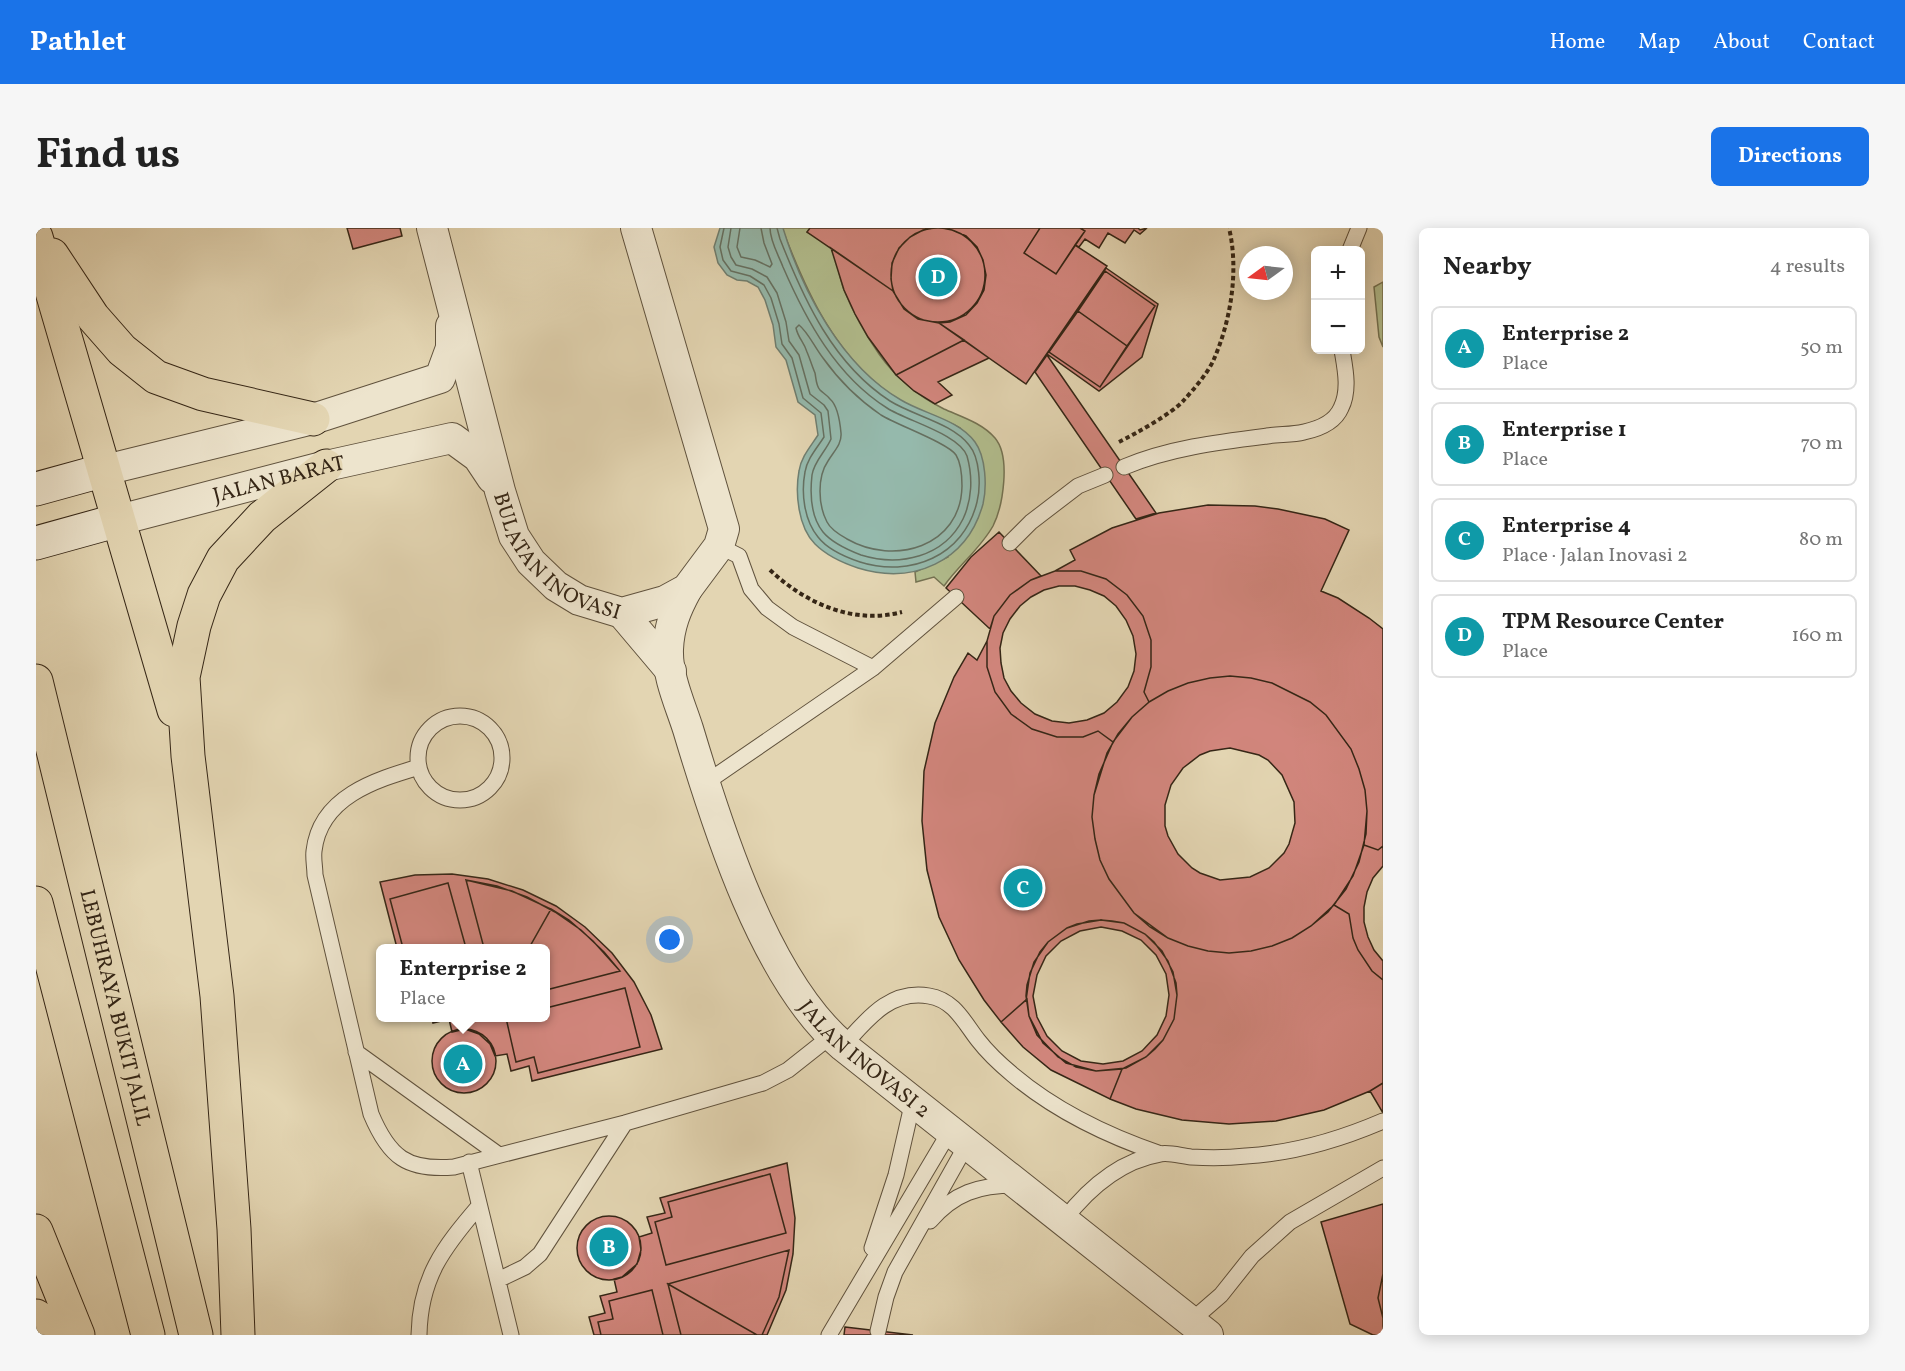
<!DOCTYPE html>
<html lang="en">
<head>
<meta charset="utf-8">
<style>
  :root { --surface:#fff; --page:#f6f6f6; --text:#222; --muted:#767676; --line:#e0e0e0; --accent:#1a73e8 }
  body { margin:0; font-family:Vollkorn,serif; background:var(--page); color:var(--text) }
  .controls { position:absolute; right:18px; top:18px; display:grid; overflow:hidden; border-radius:9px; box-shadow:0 3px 15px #0003 }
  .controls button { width:54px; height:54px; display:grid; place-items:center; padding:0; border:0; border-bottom:2px solid var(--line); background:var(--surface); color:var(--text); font:30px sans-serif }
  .compass { position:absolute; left:1203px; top:18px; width:54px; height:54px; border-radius:50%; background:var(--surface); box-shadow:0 3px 15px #0003; rotate:255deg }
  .you { position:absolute; left:634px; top:712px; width:21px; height:21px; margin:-15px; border:4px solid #fff; border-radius:50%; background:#1a73e8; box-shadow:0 0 0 9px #1a73e833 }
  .badge { display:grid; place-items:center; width:39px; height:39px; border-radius:50%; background:var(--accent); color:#fff; font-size:20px; font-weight:700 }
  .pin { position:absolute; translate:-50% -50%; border:3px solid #fff; box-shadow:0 2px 6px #0006 }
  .popup { position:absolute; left:340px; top:716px; width:174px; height:78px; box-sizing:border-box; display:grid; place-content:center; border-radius:9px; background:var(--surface); filter:drop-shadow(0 2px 4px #0005); font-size:20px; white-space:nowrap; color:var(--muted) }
  .popup b { font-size:22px; color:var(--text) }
  .popup::after { content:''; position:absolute; left:50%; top:100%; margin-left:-12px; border:12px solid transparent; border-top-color:var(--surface) }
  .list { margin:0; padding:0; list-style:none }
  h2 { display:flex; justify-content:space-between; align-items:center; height:78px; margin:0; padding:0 24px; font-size:26px }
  h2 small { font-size:20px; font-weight:400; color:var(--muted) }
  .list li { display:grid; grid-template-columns:39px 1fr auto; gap:18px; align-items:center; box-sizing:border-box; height:84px; margin:0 12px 12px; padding:0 12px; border:2px solid var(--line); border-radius:9px }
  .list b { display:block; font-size:22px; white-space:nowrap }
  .list p { margin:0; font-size:20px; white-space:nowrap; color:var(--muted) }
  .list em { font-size:20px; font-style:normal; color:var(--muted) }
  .map { position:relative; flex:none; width:1347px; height:1107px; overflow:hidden; border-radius:9px }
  header { display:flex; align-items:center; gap:36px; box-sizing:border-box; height:84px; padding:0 30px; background:var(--accent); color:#fff }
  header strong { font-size:28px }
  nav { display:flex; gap:33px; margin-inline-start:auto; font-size:21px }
  .intro { display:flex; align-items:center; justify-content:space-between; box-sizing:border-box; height:144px; padding:0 36px }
  h1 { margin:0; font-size:42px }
  .button { padding:15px 27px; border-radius:9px; background:var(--accent); color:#fff; font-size:21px; font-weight:700 }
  main { display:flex; gap:36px; padding:0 36px }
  aside { flex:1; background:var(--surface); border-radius:9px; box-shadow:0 3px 15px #0003 }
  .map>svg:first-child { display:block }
  .green { fill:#b2be8e; stroke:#747252; stroke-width:1.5 }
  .water { fill:#95b9ac; stroke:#6f7e70; stroke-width:1.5 }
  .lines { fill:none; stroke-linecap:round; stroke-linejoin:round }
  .shore { stroke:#657061; stroke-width:1.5 }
  .building { fill:#d2867d; stroke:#352616; stroke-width:1.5; fill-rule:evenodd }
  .lane-casing { stroke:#60523d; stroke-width:17 }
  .street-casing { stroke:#60523d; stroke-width:32 }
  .secondary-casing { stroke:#352616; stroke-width:35 }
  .highway-casing { stroke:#352616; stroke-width:35 }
  .path { stroke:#352616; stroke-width:4; stroke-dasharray:4.5 3; stroke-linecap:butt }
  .lane { stroke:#ede4cd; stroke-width:15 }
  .street { stroke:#ede4cd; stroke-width:30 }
  .secondary { stroke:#ede4cd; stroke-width:33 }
  .highway { stroke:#e3d5b2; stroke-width:33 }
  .labels { text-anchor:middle; stroke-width:4.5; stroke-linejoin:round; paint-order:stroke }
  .street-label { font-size:21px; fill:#352616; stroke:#ede4cd }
</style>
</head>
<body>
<header>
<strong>Pathlet</strong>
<nav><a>Home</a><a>Map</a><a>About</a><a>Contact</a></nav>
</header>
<div class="intro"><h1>Find us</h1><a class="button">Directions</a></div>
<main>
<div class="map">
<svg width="1347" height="1107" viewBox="0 0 1347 1107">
  <rect width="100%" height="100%" fill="#e3d5b2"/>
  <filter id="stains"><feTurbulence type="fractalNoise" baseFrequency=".00333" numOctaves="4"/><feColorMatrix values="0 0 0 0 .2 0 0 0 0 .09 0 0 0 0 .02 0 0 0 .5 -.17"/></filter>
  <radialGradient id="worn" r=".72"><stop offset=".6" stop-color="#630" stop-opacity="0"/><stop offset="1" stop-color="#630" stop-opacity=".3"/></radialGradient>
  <path class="green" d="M 746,0 L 774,0 L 771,4 C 778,8 788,13 794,19 C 800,26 804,52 808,62 C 817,84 829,106 843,126 C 860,150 882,168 908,181 C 926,189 946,195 959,210 C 975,229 967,278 957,298 C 944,321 923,337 908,358 L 898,349 L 880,354 L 879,344 L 912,329 L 924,200 C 902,188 877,182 857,168 C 799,129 770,63 746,0 Z
    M 1347,54 L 1347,119 L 1343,109 L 1338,59 Z"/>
  <path class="water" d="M 684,0 L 747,0 C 766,63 806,138 865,172 C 888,186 922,191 939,214 C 950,229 951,259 947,276 C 931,334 877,357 822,340 C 807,335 790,327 779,316 C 762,299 759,265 763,243 C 765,229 775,218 782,207 L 779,187 L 762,174 L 750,132 L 740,119 L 737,97 L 729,72 L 722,59 L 711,53 L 701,52 L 691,47 L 682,35 L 678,19 Z"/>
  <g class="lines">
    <path class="shore" d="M 688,0 L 684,19 L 687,32 L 695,43 L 714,48 L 728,57 L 735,70 L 743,96 L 746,116 L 756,130 L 767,170 L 785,185 L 788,209 C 781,220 771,231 769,244 C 765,265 768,292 782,309 C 792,322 809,329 824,334 C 874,350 928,328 941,274 C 945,258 944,230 933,217 C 916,195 878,188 854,173 C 797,136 768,72 744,11 L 741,0
      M 695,0 L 692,19 L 695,29 L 700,37 L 716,41 L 731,49 L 741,65 L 750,94 L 753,113 L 763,127 L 774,166 L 788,177 L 792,183 L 795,211 C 790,223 778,233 776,247 C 774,265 775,289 787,304 C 796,315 812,322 825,327 C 864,339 908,329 927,291 C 936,272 937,249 931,228 C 923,206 871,193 851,180 C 800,148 770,92 747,39 C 742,26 734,13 734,0
      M 704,0 L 701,19 L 705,29 L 719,32 L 734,39 L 736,36 L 728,15 L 725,0
      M 763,97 C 772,104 779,120 787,130 C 802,151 823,172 845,187 C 861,197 912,215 920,227 C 925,235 926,248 926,258 C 925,319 858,338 811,311 C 804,307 795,302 791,294 C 782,277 781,249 792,233 C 798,223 806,216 805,205 C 804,194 802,178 794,171 C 791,167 787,165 784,162 C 780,158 780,150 779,145 C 776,138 774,131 771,124 C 768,114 762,110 760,100 Z"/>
  </g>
  <path class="building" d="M855 47a47 47 0 1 1 94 0a47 47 0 1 1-94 0Z
    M 311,0 L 364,0 L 366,8 L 317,21 Z
    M 774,0 L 898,0 L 887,2 L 874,9 L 863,20 L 856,35 L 855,51 L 857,63 L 771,4 Z
    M 906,0 L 1004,0 L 988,25 L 1020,46 L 1039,17 L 1071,38 L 990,156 L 903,95 L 914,94 L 930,87 L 941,75 L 948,62 L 950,47 L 947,32 L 941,19 L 930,8 L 916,2 Z
    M 1004,0 L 1044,0 L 1049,3 L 1020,46 L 988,25 Z
    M 1044,0 L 1102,0 L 1104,2 L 1111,0 L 1104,6 L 1098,2 L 1089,15 L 1072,5 L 1063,20 L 1049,11 L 1043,19 L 1039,17 L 1049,3 Z
    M 795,20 L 857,63 L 868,81 L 882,91 L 903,95 L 928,112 L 860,147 L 832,109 L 819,86 L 808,62 Z
    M 1070,40 L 1122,76 L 1106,129 L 1063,163 L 1011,126 ZM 1069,43 L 1119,78 L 1064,159 L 1013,124 Z
    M 1069,43 L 1119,78 L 1091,118 L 1042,83 Z
    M 1042,83 L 1091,118 L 1064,159 L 1013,124 Z
    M 928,112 L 953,130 L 902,154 L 916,167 L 899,176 L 878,163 L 860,147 Z
    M 1011,127 L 1120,285 L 1100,291 L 999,144 Z
    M 1172,277 L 1219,278 L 1242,281 L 1289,291 L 1313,302 L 1285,363 L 1302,370 L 1333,390 L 1347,401 L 1347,618 L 1342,622 L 1328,617 L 1331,583 L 1329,562 L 1323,541 L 1315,521 L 1290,487 L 1274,474 L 1236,455 L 1215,450 L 1194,448 L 1174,450 L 1152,455 L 1132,463 L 1113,474 L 1108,464 L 1115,439 L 1115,412 L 1107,388 L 1091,367 L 1070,351 L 1045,343 L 1019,343 L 1039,332 L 1034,322 L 1076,300 L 1123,285 Z
    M 963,304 L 1005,348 L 995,352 L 974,367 L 958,388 L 954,401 L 910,360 L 935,329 Z
    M 1019,343 L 1045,343 L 1070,351 L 1091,367 L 1107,388 L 1115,412 L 1115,439 L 1108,464 L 1113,474 L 1096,489 L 1077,514 L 1062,503 L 1047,509 L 1021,509 L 996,501 L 975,486 L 959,464 L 951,439 L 951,413 L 958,388 L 974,367 L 995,352 ZM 1023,358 L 1039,358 L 1054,362 L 1068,368 L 1080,378 L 1090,392 L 1097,408 L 1100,426 L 1098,443 L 1092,459 L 1081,474 L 1068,485 L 1051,492 L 1033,495 L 1016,493 L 999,486 L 985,475 L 975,463 L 968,450 L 965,435 L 964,420 L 967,405 L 974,391 L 984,378 L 995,369 L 1008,362 Z
    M 951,413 L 951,439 L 959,464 L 975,486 L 996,501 L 1021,509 L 1047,509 L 1062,503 L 1077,514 L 1063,546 L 1058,567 L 1056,589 L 1059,611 L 1064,632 L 1073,651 L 1098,685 L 1114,699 L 1132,710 L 1152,718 L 1172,723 L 1193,725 L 1215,723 L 1236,718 L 1256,710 L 1275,698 L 1298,677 L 1313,686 L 1317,710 L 1322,722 L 1336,743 L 1347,752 L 1347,855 L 1334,863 L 1288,882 L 1240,893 L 1193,896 L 1146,892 L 1100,881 L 1074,871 L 1086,841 L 1110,829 L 1127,812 L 1138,791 L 1141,767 L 1137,744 L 1126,723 L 1109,706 L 1088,695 L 1076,693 L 1065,692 L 1041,696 L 1031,700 L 1012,714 L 1004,724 L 994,745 L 990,772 L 965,794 L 948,772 L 923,732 L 903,689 L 891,642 L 886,593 L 888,543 L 899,495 L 918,449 L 932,425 L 941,432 Z
    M 1194,448 L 1215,450 L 1236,455 L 1274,474 L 1290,487 L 1315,521 L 1323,541 L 1329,562 L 1331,583 L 1330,606 L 1323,634 L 1310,661 L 1292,684 L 1275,698 L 1256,710 L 1236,718 L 1215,723 L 1193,725 L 1172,723 L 1152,718 L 1132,710 L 1098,685 L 1073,651 L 1064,632 L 1059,611 L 1056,589 L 1058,567 L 1071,525 L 1082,506 L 1096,489 L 1113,474 L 1132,463 L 1152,455 L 1174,450 ZM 1194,520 L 1223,527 L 1232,532 L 1246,547 L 1258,574 L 1259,595 L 1253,616 L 1248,625 L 1233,640 L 1214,649 L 1184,652 L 1164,645 L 1156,640 L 1142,626 L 1132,608 L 1129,598 L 1129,577 L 1135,557 L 1147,540 L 1164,527 L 1174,523 Z
    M 1328,617 L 1342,622 L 1347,618 L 1347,638 L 1337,650 L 1331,664 L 1328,679 L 1328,694 L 1332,709 L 1338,722 L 1347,733 L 1347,752 L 1336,743 L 1322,722 L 1317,710 L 1313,686 L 1298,677 L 1317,648 Z
    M 416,646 L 452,651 L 487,662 L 520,678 L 549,699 L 576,725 L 598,754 L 615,787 L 626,821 L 496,853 L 493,838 L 475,843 L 471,826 L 459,828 L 454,816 L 443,806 L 429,801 L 416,804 L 413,791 L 397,795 L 396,790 L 473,790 L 470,790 L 480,834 L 498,829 L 502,845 L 604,819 L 589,760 L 510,780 L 510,762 L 584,743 L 568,724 L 545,702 L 519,684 L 491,669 L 461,658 L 430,652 L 448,720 L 430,720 L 412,655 L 354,671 L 367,720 L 361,720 L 344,654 L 379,647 Z
    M 430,652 L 476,663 L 515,681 L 493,720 L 448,720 Z
    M 412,655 L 430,720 L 367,720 L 354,671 Z
    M 515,681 L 533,692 L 557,713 L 584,743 L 510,762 L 510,720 L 493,720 Z
    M 1065,692 L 1088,695 L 1109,706 L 1118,714 L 1132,733 L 1140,755 L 1141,767 L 1138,791 L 1127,812 L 1119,821 L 1110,829 L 1090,840 L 1060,843 L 1030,835 L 1007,815 L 993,788 L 990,768 L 991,757 L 998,734 L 1012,714 L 1031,700 L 1053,693 ZM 1065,699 L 1086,703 L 1105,712 L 1120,727 L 1130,746 L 1133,767 L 1130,788 L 1121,807 L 1106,823 L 1087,833 L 1067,836 L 1045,833 L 1026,823 L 1011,808 L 1001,789 L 997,768 L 1001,747 L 1010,728 L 1025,713 L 1044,703 Z
    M 589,760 L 604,819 L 502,845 L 498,829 L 480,834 L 470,790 L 510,790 L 510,780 Z
    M 991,771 L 993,788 L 1001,807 L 1022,829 L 1040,839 L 1060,843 L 1086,841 L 1074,871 L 1015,842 L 987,819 L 965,794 Z
    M396 833a32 32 0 1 1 64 0a32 32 0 1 1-64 0Z
    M 1347,855 L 1347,885 L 1334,863 Z
    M 751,935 L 759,990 L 757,1026 L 750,1062 L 731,1107 L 726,1107 L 743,1069 L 753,1022 L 632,1056 L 645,1107 L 627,1107 L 616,1062 L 573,1073 L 577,1091 L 562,1094 L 565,1107 L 558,1107 L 553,1089 L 569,1085 L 564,1068 L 581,1064 L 578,1051 L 586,1049 L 601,1036 L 605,1022 L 603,1009 L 616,1005 L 611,989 L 629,985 L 624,970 ZM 734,946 L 750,1005 L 630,1037 L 619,994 L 636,989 L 632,974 Z
    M 734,946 L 750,1005 L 630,1037 L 619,994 L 636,989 L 632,974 Z
    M 1347,976 L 1347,1046 L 1342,1070 L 1347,1090 L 1347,1107 L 1337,1107 L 1314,1096 L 1285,994 Z
    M541 1020a32 32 0 1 1 64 0a32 32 0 1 1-64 0Z
    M 753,1022 L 743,1069 L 726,1107 L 721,1107 L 632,1056 Z
    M 1347,1046 L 1347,1090 L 1342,1070 Z
    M 632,1056 L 721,1107 L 645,1107 Z
    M 616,1062 L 627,1107 L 565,1107 L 562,1094 L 577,1091 L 573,1073 Z
    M 809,1099 L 877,1107 L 808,1107 Z"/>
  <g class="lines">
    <defs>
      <path id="lane" d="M 1314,22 L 1323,0
        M 1088,239 C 1133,220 1183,214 1231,208 C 1243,206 1256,207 1268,204 C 1282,201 1299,194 1305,180 C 1314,162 1309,140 1306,122
        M 974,315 L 995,294 L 1042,258 L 1069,247
        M 683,318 L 703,328 L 715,361 L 731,380 L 757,399 L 837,440
        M382 530a42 42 0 1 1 84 0a42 42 0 1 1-84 0Z
        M 383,539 C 339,552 284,569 278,623 C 277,631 279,639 279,647 L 335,886 C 353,929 371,943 418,939 L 589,895 L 727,855 L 752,842 L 795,808
        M 668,556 L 837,440 L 920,369
        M 807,818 C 830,793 853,761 893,768 C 918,772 928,794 942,812 C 952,825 965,837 977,847 C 1021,884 1072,908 1125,926
        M 320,824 L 463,927
        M 433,934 L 475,1107
        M 1028,992 C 1052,961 1083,933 1124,926 C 1133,924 1145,928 1155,929 C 1174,930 1192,930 1210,928 C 1259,925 1303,912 1347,893
        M 894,993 C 918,965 943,957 979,957
        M 836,1020 L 860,947 L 877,873
        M 462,1052 L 489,1039 L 504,1026 L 589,895
        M 1155,1093 L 1185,1067 L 1216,1028 L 1254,994 L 1347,940
        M 842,1103 L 850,1069 L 859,1044 L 931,916
        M 383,1107 C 384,1050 407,1020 443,978
        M 793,1107 L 914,903"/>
      <g id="street">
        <path id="s1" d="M 396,0 L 464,263 L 478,308 L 495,334 L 520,358 L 543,372 L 586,385 L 629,373 L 651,361 L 683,318 L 688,301 L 600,0"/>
        <path d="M 69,242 L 277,191 L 404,150 L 415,120 L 415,98"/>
        <path id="s2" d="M 83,292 L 290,238 L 416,210 L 442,229 L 456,250"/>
        <path id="s3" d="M 651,361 C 640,381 633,398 632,421 C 631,448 644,476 652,501 C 681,598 729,752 807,818 L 1172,1107"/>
        <path d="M 586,385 L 635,443"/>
      </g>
      <path id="secondary" d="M 0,261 L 69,242
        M 0,315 L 83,292"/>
      <g id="highway">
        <path d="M 0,9 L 138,482"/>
        <path d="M 16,27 L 57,89 L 86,122 L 120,149 L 167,166 L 277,191"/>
        <path id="s4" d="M 0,453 L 160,1107"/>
        <path d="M 0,675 L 112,1107"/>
        <path d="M 0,1003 L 42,1107"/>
        <path d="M 0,1088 L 28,1107"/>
        <path d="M 202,1107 L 198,1001 L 181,768 L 152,528 L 147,449 L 158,398 L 168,367 L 187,331 L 226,289 L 290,238"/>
      </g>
    </defs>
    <use href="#lane" class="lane-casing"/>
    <use href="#street" class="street-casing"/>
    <use href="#secondary" class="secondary-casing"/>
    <use href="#highway" class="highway-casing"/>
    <path class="path" d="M 1083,214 C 1099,206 1137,185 1148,172 C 1158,161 1172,145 1178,131 C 1195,92 1203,42 1193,0
      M 734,342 C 769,375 817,397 866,384"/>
    <use href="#lane" class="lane"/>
    <use href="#street" class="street"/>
    <use href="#secondary" class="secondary"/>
    <use href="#highway" class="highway"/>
  </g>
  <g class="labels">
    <g class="street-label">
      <text dy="7" stroke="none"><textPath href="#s2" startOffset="165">JALAN BARAT</textPath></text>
      <text dy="7" stroke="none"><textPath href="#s1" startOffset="364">BULATAN INOVASI</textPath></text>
      <text dy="7" stroke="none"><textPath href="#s4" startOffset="336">LEBUHRAYA BUKIT JALIL</textPath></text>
      <text dy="7" stroke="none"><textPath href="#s3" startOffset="528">JALAN INOVASI 2</textPath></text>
    </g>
  </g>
  <rect width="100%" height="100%" filter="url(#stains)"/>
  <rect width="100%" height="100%" fill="url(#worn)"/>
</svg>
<div class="controls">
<button>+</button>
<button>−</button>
</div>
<svg class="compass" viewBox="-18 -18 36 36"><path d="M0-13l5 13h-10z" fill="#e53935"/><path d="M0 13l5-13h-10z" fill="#767676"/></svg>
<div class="you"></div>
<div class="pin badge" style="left:427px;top:836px;background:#0f9aa8">A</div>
<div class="popup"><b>Enterprise 2</b>Place</div>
<div class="pin badge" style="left:573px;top:1019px;background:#0f9aa8">B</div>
<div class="pin badge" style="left:987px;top:660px;background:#0f9aa8">C</div>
<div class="pin badge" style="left:902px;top:49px;background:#0f9aa8">D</div>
</div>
<aside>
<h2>Nearby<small>4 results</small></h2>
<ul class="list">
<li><span class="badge" style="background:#0f9aa8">A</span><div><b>Enterprise 2</b><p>Place</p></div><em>50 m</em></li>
<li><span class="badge" style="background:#0f9aa8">B</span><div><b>Enterprise 1</b><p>Place</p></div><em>70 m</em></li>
<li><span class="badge" style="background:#0f9aa8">C</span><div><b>Enterprise 4</b><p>Place · Jalan Inovasi 2</p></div><em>80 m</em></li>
<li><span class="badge" style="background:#0f9aa8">D</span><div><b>TPM Resource Center</b><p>Place</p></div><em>160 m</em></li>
</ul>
</aside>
</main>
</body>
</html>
